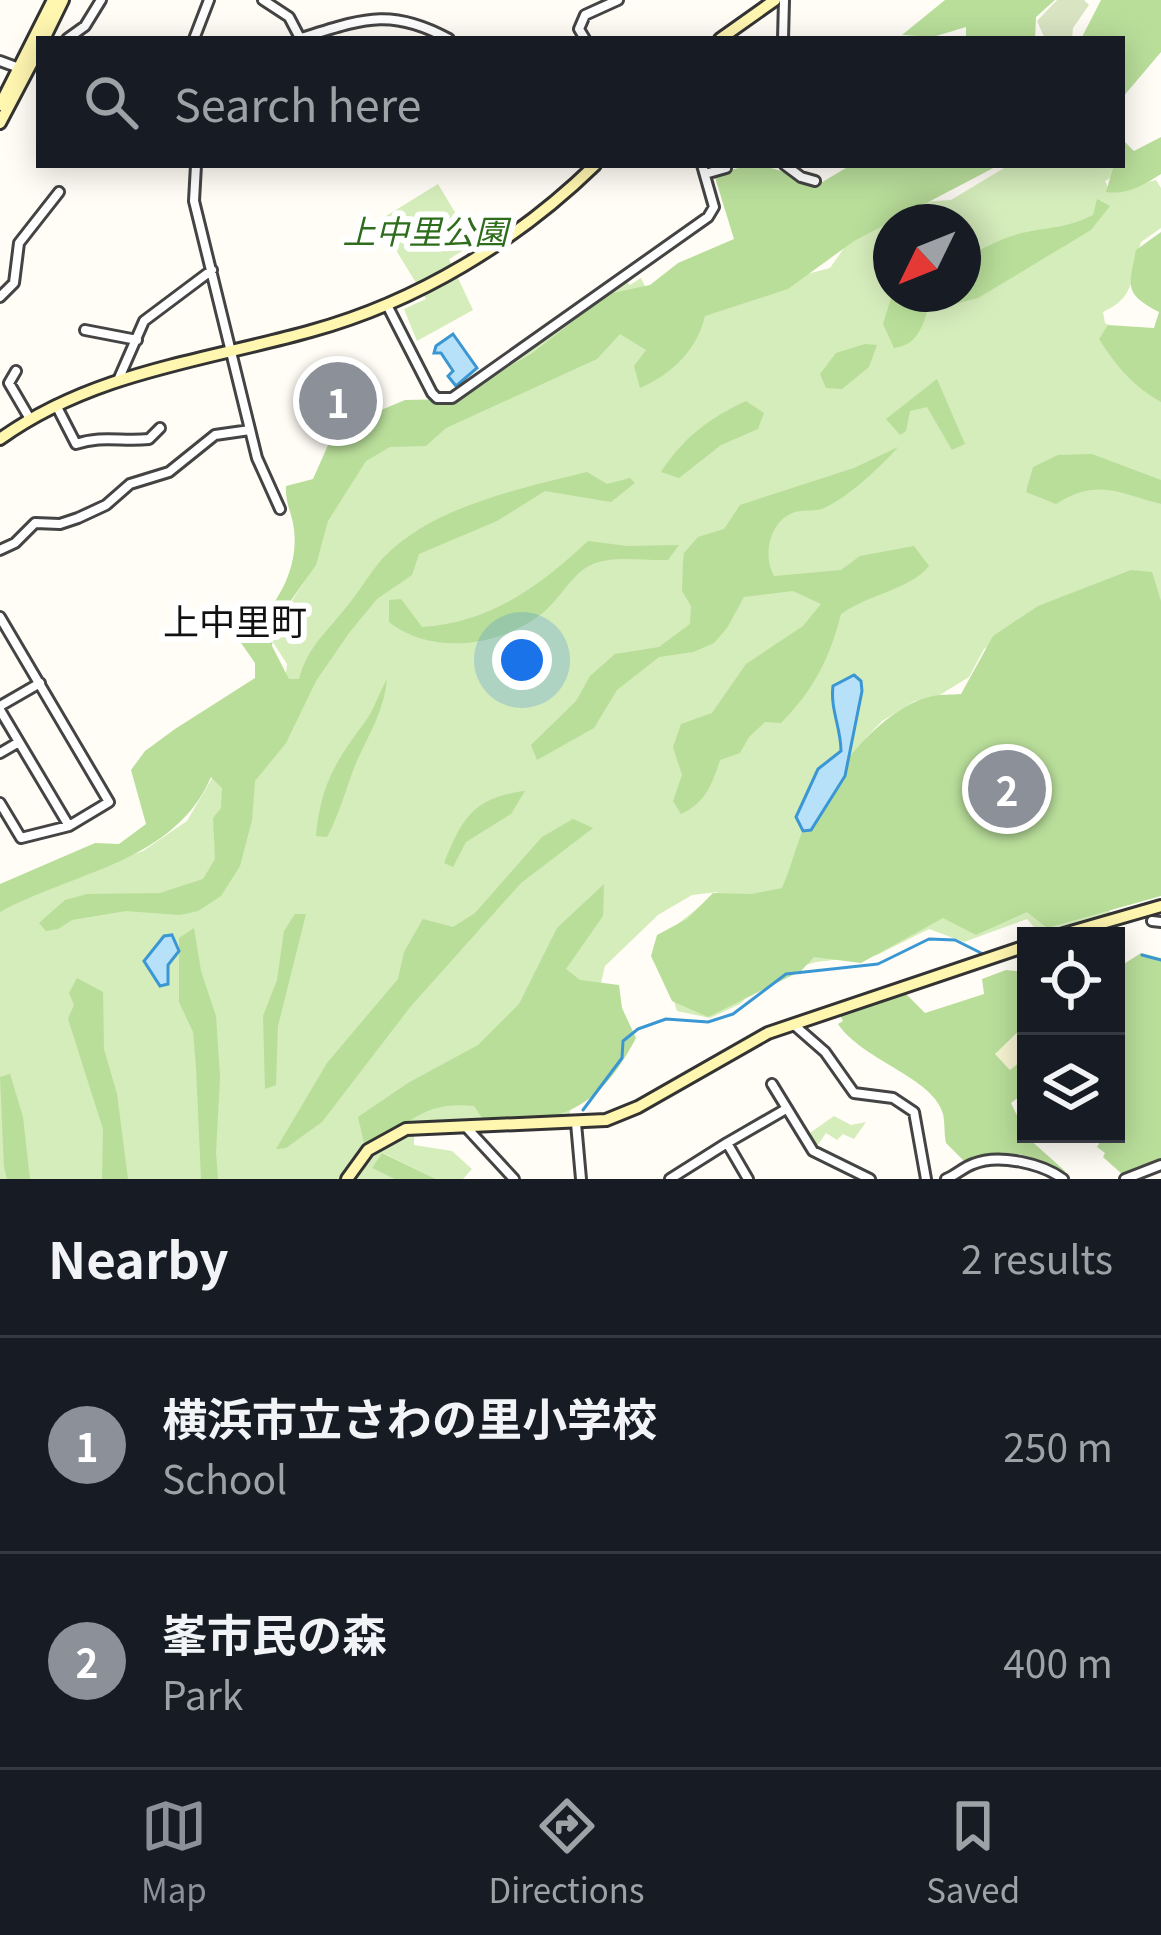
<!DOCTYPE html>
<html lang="en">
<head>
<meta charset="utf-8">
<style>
  :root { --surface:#171b24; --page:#20242c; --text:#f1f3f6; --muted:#9ea1a6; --line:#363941; --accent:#8c9099 }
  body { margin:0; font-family:Georgia,"Noto Sans JP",serif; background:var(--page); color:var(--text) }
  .controls { position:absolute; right:36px; bottom:36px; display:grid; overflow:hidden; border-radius:0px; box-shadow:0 6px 30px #0003 }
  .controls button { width:108px; height:108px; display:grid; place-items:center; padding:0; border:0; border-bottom:3px solid var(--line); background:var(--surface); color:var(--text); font:60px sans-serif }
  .compass { position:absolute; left:873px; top:204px; width:108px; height:108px; border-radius:50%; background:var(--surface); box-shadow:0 6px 30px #0003; rotate:227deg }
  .you { position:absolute; left:522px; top:660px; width:42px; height:42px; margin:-30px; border:9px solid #fff; border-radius:50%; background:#1a73e8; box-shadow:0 0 0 18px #1a73e833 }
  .badge { display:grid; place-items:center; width:78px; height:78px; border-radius:50%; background:var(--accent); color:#fff; font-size:39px; font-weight:700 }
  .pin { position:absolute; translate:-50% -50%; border:6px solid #fff; box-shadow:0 3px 12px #0006 }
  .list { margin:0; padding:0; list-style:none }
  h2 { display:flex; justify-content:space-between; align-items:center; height:156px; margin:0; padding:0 48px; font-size:51px }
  h2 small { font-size:39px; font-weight:400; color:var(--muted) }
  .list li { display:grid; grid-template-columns:78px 1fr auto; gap:36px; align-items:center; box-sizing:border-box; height:216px; padding:0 48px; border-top:3px solid var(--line) }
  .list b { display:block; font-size:45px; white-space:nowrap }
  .list p { margin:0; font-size:39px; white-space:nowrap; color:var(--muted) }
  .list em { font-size:39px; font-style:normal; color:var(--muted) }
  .icon { flex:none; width:66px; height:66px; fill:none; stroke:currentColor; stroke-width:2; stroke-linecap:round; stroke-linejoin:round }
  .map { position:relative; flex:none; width:1161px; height:1179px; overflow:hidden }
  .search { position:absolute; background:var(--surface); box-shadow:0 6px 30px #0003; left:36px; right:36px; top:36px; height:132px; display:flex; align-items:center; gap:30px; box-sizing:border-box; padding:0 42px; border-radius:0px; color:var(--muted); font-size:45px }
  .sheet { height:588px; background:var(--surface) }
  nav { display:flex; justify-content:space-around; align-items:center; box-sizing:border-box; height:168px; border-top:3px solid var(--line); background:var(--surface); font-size:33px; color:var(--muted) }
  nav a { display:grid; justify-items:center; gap:6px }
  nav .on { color:var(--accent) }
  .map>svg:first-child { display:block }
  .farmland { fill:#f7f4d3 }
  .green { fill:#d5ecbb; fill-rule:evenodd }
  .forest { fill:#b9de9a }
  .cemetery { fill:#d9e4c3 }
  .water { fill:#b7e1f9; stroke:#3a97d4; stroke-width:3 }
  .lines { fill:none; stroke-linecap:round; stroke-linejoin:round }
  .stream { stroke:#3a97d4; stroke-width:3 }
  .street-casing { stroke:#444; stroke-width:14 }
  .secondary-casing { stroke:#333; stroke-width:16 }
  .street { stroke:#fff; stroke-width:8 }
  .secondary { stroke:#fff6b0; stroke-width:10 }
  .labels { text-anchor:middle; stroke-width:12; stroke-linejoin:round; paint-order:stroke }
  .park-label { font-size:33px; font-style:italic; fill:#2e6d1c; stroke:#fff }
  .neighbourhood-label { font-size:36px; fill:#111; stroke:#fff }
</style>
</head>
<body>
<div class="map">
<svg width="1161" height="1179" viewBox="0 0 1161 1179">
  <rect width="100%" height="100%" fill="#fffdf5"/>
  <path class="farmland" d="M 1018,1033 L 1026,1042 L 1026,1057 L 1010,1070 L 995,1054 Z"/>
  <path class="green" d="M 1009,165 L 1117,165 L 1121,172 L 1105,181 L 1110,192 L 1156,180 L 1161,188 L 1161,228 L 1141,242 C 1130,275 1138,296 1103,312 L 1105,323 L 1128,336 L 1161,366 L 1161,625 L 1043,616 L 984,649 L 969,677 L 933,699 L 915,701 L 882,721 L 867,737 L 847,790 L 1102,855 L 1110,914 L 1039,933 L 1027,919 L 964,942 L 929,929 L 877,955 L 816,962 L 768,976 L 740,1004 L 710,1018 L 677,1011 L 655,942 L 718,892 L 692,895 L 658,915 L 605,966 L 569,1116 L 416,1121 C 381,1129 361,1150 341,1179 L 0,1179 L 0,904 L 35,886 L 143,851 L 187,821 L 218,768 L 284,691 L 287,664 L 269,636 L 308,576 L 324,486 L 452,407 L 625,280 L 630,285 L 641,278 L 647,290 L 796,277 L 830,268 L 851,238 L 922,202 L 951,200 ZM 891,222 L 963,222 L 963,294 L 891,294 Z
    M 438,184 L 474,244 L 449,259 L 473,310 L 417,341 L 404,309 L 426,299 L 378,221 Z
    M 834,1116 L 851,1125 L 866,1122 L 854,1139 L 843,1134 L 837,1140 L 826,1133 L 817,1146 L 807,1135 Z
    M 414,1132 L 414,1145 L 452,1151 L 472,1169 L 463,1179 L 436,1179 L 383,1153 L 372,1168 L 394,1179 L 352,1179 C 370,1154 385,1141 414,1132 Z"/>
  <path class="forest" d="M 945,0 L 1055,0 L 1036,17 L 1035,39 L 966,39 L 966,27 L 933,37 L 902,35 Z
    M 1101,0 L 1161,0 L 1161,52 L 1122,98 L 1122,39 L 1081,39 Z
    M 1161,137 L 1161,174 C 1144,185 1127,195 1106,192 L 1114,165 L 1122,165 L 1122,139 L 1134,151 Z
    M 751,165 C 775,165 794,178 819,184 L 851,165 L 999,165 L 854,241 L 788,289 L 705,316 C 697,350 672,374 640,388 L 634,366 L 646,350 L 620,334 L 597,359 L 446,428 L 426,446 L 390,447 L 366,461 L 328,521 L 316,565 L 275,623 L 272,646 L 289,679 L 299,679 C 308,647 324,635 344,610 C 358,594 368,575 383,558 C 433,506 519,489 587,472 L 607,484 L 630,478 L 635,483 L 611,502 L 545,491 L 497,521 L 419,554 L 412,575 L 377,599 L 349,633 L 316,681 L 286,743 L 255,781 L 252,820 L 240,866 L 221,896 L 198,911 L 180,915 L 126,911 L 72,920 L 58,929 L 46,931 L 39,923 L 65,900 L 87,894 L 160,893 L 203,879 L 215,859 L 213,818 L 221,808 L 222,788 L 211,777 C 175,862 73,872 0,912 L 0,884 L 95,843 L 119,844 L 146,824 L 131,770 L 145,751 L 175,729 L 255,678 L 255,663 L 239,640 C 273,613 302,570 293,523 C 290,509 285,501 286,486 L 313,479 L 340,418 L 374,413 L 405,400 L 452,399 L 531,354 L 608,294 L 650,285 L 678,263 L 734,239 L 714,174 Z
    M 1097,199 L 1110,206 L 1091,230 L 978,298 L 955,304 L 941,298 L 930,303 C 923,324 919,345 894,348 L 883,324 L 892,295 L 963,294 L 963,258 C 983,249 1006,235 1027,232 C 1052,227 1070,227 1093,215 Z
    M 1161,232 L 1161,402 C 1133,386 1116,366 1099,339 L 1108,325 L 1154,328 L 1159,312 C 1123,293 1129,287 1136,250 Z
    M 865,344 L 877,345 L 869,367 L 842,389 L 826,388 L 820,374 L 836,353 Z
    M 937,379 L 965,444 L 952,450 L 927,407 L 910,411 L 906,431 L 900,435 L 886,419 Z
    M 746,401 L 764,413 L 758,429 L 721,445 L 679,478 L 661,472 C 683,438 709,418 746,401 Z
    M 898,447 C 883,465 846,499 824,508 C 815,512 804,509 795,512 C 770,520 762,555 774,576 L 841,570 L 860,556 L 914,546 L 929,566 C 909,590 869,594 841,614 C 830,658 813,691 781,723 L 765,722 L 749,737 L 740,753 L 720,760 C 712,785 705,803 681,814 L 673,801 L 682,775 L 673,747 L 681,724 L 712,713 L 746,664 L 803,626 L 821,604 L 793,591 L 744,597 L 727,628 L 714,643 L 693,652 L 659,657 L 617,690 L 594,728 L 537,760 L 531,745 L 576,701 L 590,676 L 615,654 L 659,647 L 690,624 L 691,606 L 682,591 L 683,562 L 684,553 L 698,537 L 724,529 L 740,505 L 854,468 Z
    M 1092,454 L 1161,480 L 1161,504 C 1118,493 1097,478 1056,504 L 1026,492 L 1033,467 L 1058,455 Z
    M 588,541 L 627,546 L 679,545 L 668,560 C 644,561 615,555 593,564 C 573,572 562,596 546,610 C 505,646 433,657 389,622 L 389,600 L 401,599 L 422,627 C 490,623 540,586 588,541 Z
    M 1131,570 L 1152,572 L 1161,601 L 1161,896 L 1047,928 L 1027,912 L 976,935 L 943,918 L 861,963 L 814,957 L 801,971 L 708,1017 L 672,1001 L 651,956 L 657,935 L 687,919 L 713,893 L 752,894 L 782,888 C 790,870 794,853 801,835 C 821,787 878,707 933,696 C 941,694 952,695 961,694 L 993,636 L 1038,606 Z
    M 387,679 C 384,711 369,734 356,763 C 346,788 340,813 327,837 L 316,836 C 321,785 335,762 365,722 C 374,710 379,693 387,679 Z
    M 525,791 L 511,814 L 466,842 L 453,867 L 444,863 C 462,818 474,797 525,791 Z
    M 573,819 L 593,828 L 521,883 L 411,1006 L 322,1122 L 286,1148 L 276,1149 L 327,1063 L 398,979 L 404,952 L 423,919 L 453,927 L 475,913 L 542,837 Z
    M 604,884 L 603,916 L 566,969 L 580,980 L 619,985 L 622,1008 L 636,1038 C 598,1110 563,1122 486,1124 L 474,1106 C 418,1100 410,1128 365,1147 L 358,1117 L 408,1083 L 478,1045 L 519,1004 L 557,928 Z
    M 295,914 L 306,914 L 278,1026 L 276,1085 L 265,1089 L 263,1016 L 277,980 L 284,931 Z
    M 194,928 L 201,971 L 216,1016 L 220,1077 L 216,1153 L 218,1179 L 201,1179 L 196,1066 L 193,1032 L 179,1002 L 179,938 Z
    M 1141,953 L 1161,958 L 1161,1164 L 1123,1175 L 1103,1157 L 1105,1153 L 1097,1147 L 1103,1137 L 1098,1134 L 1116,1134 L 1116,969 Z
    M 1006,970 L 1026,972 L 1026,1042 L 1017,1033 L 995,1054 L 1010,1070 L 1026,1057 L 1026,1092 L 1011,1103 L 1028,1138 L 1065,1171 L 1063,1175 L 1020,1154 L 966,1163 L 946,1143 C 944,1134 945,1123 943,1114 C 933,1077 863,1061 838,1024 L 843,1021 L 838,1012 L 904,992 L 925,1013 L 984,994 L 982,979 Z
    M 77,978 L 103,992 L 104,1049 L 117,1094 L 128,1179 L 102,1179 L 103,1129 L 68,1019 L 74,1005 L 69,993 Z
    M 10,1074 L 23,1117 L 30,1179 L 7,1179 L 4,1167 L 0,1077 Z
    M 382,1153 L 436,1179 L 394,1179 L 372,1168 Z"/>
  <path class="cemetery" d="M 1057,0 L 1084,0 L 1089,5 L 1073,28 L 1072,39 L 1045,39 L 1037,21 Z"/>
  <path class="water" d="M 453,334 L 477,368 L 456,386 L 448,376 L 453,371 L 441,353 L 434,353 L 436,346 Z
    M 854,675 L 861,681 L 862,691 L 845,776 L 811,830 L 803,831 L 796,817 L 818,769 L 841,751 C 841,728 830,709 833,686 Z
    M 172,935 L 179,951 L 168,965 L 168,984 L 160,986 L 144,961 L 164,936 Z"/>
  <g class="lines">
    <path class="stream" d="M 1142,955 L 1161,960
      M 583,1110 L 622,1058 L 623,1041 L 638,1029 L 666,1019 L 708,1022 L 733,1014 L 786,974 L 878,964 L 929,939 L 955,940 L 983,954"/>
    <defs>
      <path id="street" d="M 263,0 L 289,17 L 300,38
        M 67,39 L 85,26 L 101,0
        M 194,39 L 209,0
        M 298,39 C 360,20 389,6 449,39
        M 585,39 L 579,29 L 585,15 L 618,0
        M 783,39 L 784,0
        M 0,61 L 19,68
        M 196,165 L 194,201 L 257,458 L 280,509
        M 785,165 L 801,177 L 815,181
        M 705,174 L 726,168 L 725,165
        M 0,297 L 14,283 L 19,243 L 59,192
        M 387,305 L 432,393 L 437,398 L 452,398 L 708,217 L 714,207 L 702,165
        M 85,330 L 137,340
        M 16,371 L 9,383 L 30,419
        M 119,378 L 144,321 L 212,270
        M 56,405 L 76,444 C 102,435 122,442 149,439 L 160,428
        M 0,550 L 15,543 L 35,523 L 60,524 L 78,518 L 106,505 L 130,484 L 169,472 L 215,435 L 250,430
        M 0,617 L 109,802 L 69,826 L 21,838 L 0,803
        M 0,706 L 40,683
        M 0,710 L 69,826
        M 0,753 L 19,742
        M 1152,921 L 1161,922
        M 793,1024 L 825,1052 L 854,1093 L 893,1098 L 914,1112 L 926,1179
        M 772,1084 L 813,1151 L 870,1179
        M 576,1123 L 581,1179
        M 466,1127 L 514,1179
        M 727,1143 L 786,1109
        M 670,1179 L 727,1143 L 748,1179
        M 946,1179 C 956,1175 964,1167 973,1164 C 999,1153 1043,1164 1063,1179
        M 1125,1179 L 1161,1165"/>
      <path id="secondary" d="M 44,39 L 63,0
        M 720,39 L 775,0
        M 0,105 L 53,0
        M 0,123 L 39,49
        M 0,439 C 93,372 204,361 311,331 C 417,302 517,241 595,165
        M 1057,936 L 1161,906
        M 347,1179 L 368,1150 L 406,1129 L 606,1120 L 638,1107 L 768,1033 L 1026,946"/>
    </defs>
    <use href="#street" class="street-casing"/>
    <use href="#secondary" class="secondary-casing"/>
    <use href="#street" class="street"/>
    <use href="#secondary" class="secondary"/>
  </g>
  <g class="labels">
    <g class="park-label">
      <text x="425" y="244">上中里公園</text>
    </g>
    <g class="neighbourhood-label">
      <text x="235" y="635">上中里町</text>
    </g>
  </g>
</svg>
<div class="controls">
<button><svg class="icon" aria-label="locate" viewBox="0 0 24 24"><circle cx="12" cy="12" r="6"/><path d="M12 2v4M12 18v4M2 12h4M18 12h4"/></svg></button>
<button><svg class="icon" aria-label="layers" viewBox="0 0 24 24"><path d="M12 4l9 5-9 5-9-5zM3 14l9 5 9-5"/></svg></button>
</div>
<svg class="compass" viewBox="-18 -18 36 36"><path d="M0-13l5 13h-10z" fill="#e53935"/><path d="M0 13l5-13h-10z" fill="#9ea1a6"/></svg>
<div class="you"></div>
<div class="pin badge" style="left:338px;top:401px">1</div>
<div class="pin badge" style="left:1007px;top:789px">2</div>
<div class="search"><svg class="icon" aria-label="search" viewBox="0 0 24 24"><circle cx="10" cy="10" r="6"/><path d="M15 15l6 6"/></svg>Search here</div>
</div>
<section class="sheet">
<h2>Nearby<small>2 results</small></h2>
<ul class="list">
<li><span class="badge">1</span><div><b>横浜市立さわの里小学校</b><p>School</p></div><em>250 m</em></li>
<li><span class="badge">2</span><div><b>峯市民の森</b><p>Park</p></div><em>400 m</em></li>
</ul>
</section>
<nav>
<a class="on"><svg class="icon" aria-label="map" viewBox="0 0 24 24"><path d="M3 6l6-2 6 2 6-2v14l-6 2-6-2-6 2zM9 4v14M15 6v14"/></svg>Map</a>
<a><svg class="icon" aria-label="directions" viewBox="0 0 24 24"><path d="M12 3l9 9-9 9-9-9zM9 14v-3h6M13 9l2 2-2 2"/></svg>Directions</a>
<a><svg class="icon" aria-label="saved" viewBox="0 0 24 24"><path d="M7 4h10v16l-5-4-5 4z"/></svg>Saved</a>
</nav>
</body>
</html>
